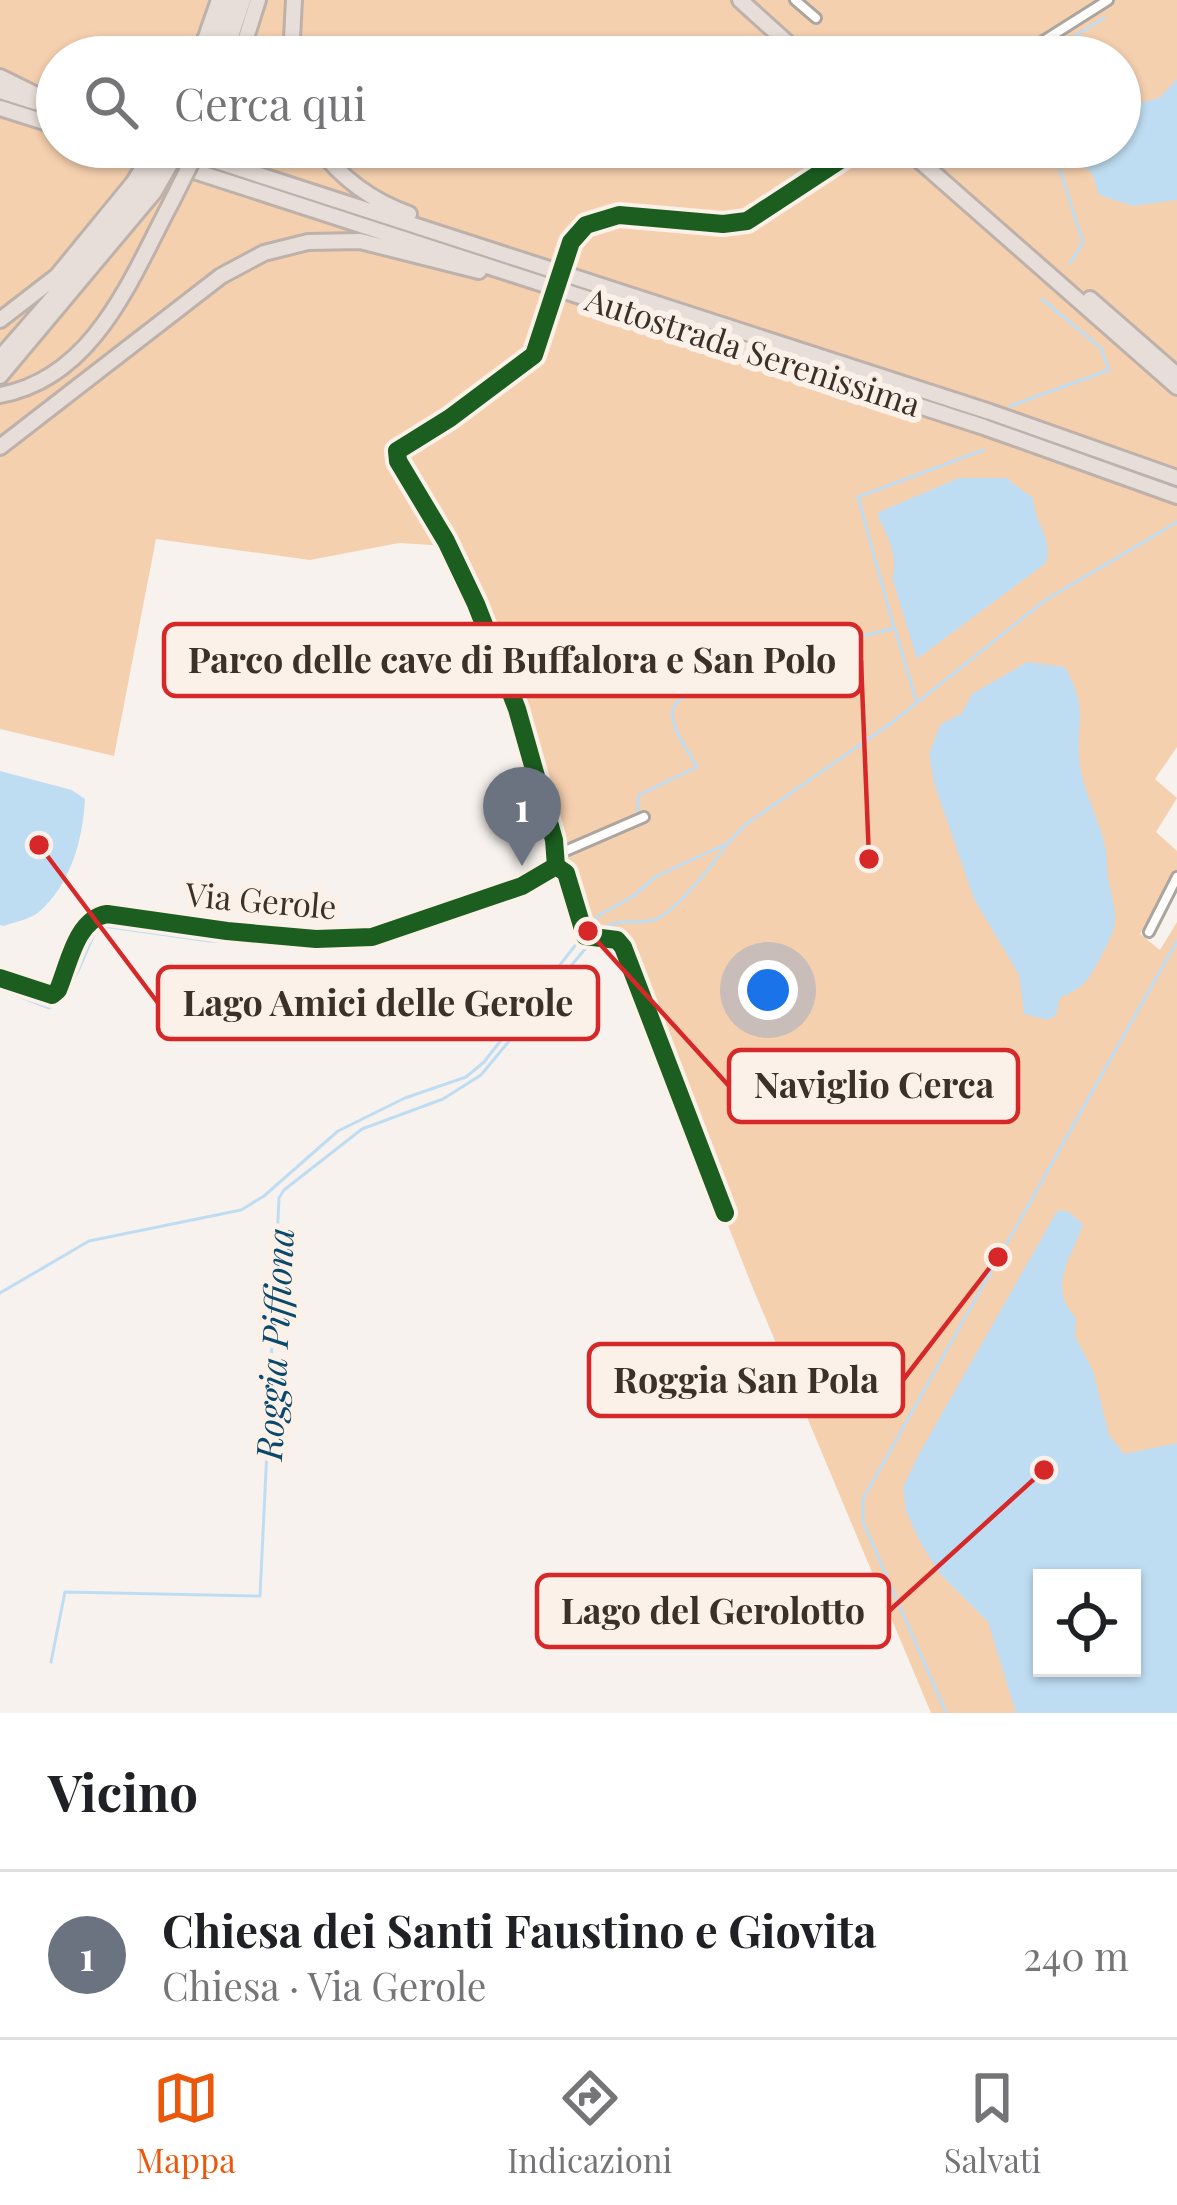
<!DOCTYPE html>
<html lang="it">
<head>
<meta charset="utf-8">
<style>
  :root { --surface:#fff; --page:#f2f2f2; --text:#202124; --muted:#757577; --line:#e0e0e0; --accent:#ea580c }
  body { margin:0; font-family:"Playfair Display",serif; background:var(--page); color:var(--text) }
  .controls { position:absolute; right:36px; bottom:36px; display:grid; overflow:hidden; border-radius:0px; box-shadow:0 3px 9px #0004 }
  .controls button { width:108px; height:108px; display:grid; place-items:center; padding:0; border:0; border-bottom:3px solid var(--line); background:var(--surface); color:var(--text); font:60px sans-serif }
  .you { position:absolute; left:768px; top:990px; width:42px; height:42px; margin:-30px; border:9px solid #fff; border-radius:50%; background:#1a73e8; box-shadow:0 0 0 18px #1a73e833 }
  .badge { display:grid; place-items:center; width:78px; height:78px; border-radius:50%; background:var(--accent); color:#fff; font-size:39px; font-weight:700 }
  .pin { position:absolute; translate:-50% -99px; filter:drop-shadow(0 3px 6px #0008) }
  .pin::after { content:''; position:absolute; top:63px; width:42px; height:36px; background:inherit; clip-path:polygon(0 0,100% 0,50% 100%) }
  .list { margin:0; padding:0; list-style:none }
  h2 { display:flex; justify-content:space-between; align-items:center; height:156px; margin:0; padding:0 48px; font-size:51px }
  h2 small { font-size:39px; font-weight:400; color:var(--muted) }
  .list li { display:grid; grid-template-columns:78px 1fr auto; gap:36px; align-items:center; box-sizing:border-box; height:168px; padding:0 48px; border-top:3px solid var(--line) }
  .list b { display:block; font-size:45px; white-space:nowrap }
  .list p { margin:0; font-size:39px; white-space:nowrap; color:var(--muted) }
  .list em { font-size:39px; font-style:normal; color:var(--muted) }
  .icon { flex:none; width:66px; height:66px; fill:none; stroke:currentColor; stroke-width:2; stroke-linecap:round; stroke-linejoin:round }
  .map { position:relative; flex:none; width:1177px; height:1713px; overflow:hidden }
  .search { position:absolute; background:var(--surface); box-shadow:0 3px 9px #0004; left:36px; right:36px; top:36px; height:132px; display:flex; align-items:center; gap:30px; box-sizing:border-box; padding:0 42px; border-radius:66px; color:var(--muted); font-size:45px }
  .sheet { height:324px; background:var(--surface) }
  nav { display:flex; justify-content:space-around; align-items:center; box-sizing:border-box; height:168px; border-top:3px solid var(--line); background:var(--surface); font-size:33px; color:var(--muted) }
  nav a { display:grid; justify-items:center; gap:6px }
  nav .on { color:var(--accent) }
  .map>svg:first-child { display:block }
  .green { fill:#f5d0af; fill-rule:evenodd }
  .water { fill:#bfddf2; fill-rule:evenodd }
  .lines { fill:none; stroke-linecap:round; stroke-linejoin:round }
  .stream { stroke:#bfddf2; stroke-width:3 }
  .street-casing { stroke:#aba59f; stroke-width:14 }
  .highway-casing { stroke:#bdb1aa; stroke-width:20 }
  .street { stroke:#fefdfc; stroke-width:8 }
  .highway { stroke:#e7ded9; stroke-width:14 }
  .street-bridge-casing { stroke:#aba59f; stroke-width:14; stroke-linecap:butt }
  .highway-bridge-casing { stroke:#bdb1aa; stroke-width:20; stroke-linecap:butt }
  .street-bridge { stroke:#fefdfc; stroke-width:8 }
  .highway-bridge { stroke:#e7ded9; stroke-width:14 }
  .cycleway-casing { stroke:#fbf1e9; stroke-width:26 }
  .cycleway { stroke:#1b5e20; stroke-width:18 }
  .labels { text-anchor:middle; stroke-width:12; stroke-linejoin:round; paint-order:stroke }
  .street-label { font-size:33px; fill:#3b3129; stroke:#fbf1e9 }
  .water-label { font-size:36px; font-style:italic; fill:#09496c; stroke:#fbf1e9 }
  .leader { fill:none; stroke:#d62828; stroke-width:4.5 }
  .callout-dot { fill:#d62828; stroke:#fbf1e9; stroke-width:4.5 }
  .callout { fill:#fbf1e9; stroke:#d62828; stroke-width:4.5 }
  .callout-label { font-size:36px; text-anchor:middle; font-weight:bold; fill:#3b3129 }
</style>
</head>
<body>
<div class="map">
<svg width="1177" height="1713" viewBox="0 0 1177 1713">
  <rect width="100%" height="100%" fill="#f7f2ed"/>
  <path class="green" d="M 0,0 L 1177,0 L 1177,747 L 1155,779 L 1177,798 L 1156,832 L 1177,851 L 1177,871 L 1140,934 L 1160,950 L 1177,922 L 1177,1713 L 931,1713 L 752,1286 L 615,939 L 588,938 L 582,930 L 520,698 L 447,546 L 399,543 L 310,560 L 156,539 L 114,756 L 0,729 ZM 57,57 L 1120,57 L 1120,147 L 57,147 ZM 1042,1578 L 1132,1578 L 1132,1668 L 1042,1668 Z"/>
  <path class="water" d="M 1177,79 L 1177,200 L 1133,206 L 1099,195 L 1092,173 L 1059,147 L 1120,147 L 1120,108 L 1159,98 Z
    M 959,478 L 1006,478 L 1033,498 C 1034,523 1053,537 1046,563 L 917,659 L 892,577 C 899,558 887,534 878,517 L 879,512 Z
    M 1027,662 L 1065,667 C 1091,715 1074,721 1080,766 C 1084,793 1099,819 1105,846 C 1108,858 1106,871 1109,883 C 1118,922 1119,924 1098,962 C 1085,985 1084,986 1060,998 L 1056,1015 L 1048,1020 L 1024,1014 L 1019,975 L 974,899 L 934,783 L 929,754 L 940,725 L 962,713 L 972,694 Z
    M 0,771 L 72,790 L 85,799 C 83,839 71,884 39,912 C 31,919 14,922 4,926 L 0,925 Z
    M 1057,1211 L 1067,1211 L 1083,1224 C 1072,1258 1046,1286 1076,1318 L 1075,1336 L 1093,1371 L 1109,1435 L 1124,1454 L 1177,1443 L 1177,1713 L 1016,1713 L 988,1622 L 940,1574 L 920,1542 L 906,1511 L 903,1487 L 919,1454 ZM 1042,1578 L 1132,1578 L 1132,1668 L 1042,1668 Z"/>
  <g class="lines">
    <path class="stream" d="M 1041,57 L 1104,18
      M 1053,147 L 1083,243 L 1070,263
      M 1010,406 L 1109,370 L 1101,348 L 1042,299
      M 895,629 L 916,701
      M 637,816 L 639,795 L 697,767 C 690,753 666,722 674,707 C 687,679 857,638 894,628 L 858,497 L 983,450
      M 0,989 L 49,1008 C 74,994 82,957 95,933 L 103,926 L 209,941 L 363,945 L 449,916
      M 0,1293 L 89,1241 L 241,1210 L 264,1196 L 338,1131 L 405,1098 L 466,1077 L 484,1062 L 599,915 L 632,897 L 655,877 L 728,843 L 745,825 L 894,721 L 1044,601 L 1177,522
      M 51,1662 L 65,1592 L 260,1596 L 279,1198 L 284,1190 L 362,1129 L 443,1099 L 481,1075 L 599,932 C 616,916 633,925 654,920 C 673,915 715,862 727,844
      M 946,1713 L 863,1522 L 863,1499 L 1177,941"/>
    <defs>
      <path id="street" d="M 795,0 L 816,18
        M 1018,57 L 1108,0
        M 566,256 C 594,178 686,238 743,222 C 764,217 844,163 860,147
        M 550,307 C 545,322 543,340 534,353 C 514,385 405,434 397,456 L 476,604 L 517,709 L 556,855
        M 556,855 L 644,817
        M 556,866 L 566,873 L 585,936 L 617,940 L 623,947 L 725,1213
        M 1149,932 L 1177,877
        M 0,978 L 52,995 L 58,990 C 69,964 76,919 107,914 L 227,931 L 316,939 L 372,937 L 522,886 L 556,866 L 556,855"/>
      <path id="highway" d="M 740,0 L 803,57
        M 199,57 L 219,0
        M 213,57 L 233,0
        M 224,57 L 243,0
        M 240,57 L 258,0
        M 291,57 L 294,0
        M 0,77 L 57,105
        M 0,91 L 35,102
        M 0,108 L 57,126
        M 120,147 L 984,427 L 1177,496
        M 173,147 L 990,412 L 1177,478
        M 318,147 C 342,179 372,201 409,214
        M 904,147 L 1177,387
        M 1090,299 L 1177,375
        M 0,320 L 57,276 L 134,182
        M 0,358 L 117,224 L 144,187
        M 0,376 L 154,192
        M 0,395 C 95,378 132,276 172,201
        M 0,447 L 221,276 L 264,253 L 308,242 L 360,241 L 479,271"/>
    </defs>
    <use href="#street" class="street-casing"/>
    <use href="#highway" class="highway-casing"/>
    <use href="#street" class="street"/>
    <use href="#highway" class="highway"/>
    <defs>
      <path id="street-bridge" d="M 550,307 L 566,256"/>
      <path id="highway-bridge" d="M 134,182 L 155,147
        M 144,187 L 167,147
        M 154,192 L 180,147
        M 172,201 L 199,147"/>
    </defs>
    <use href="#street-bridge" class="street-bridge-casing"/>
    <use href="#highway-bridge" class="highway-bridge-casing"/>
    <use href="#street-bridge" class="street-bridge"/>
    <use href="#highway-bridge" class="highway-bridge"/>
    <defs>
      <path id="cycleway" d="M 556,866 L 566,873 L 585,936 L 617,940 L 623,947 L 725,1213
        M 0,978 L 52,995 L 58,990 C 69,964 76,919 107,914 L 227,931 L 316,939 L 372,937 L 522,886 L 556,866 L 554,840 L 517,709 L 476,604 L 446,541 L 398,461 L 397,451 L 450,418 L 534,355 L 571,242 L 586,225 L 619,215 L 723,224 L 747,221 L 860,147"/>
    </defs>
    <use href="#cycleway" class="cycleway-casing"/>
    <use href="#cycleway" class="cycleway"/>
  </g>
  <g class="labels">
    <g class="street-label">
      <text transform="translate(753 352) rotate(18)" y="12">Autostrada Serenissima</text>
      <text transform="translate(261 901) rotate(5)" y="12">Via Gerole</text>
    </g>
    <g class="water-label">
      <text transform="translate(275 1344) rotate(-87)" y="13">Roggia Piffiona</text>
    </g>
  </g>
  <path class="leader" d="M869 859L861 660M39 845L158 1003M588 931L729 1086M998 1257L903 1380M1044 1470L889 1611"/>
  <g class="callout-dot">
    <circle cx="869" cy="859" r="12"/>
    <circle cx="39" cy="845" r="12"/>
    <circle cx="588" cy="931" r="12"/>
    <circle cx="998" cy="1257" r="12"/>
    <circle cx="1044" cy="1470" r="12"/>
  </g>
  <g class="callout">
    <rect x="164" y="624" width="697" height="72" rx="12"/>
    <rect x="158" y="967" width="440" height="72" rx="12"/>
    <rect x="729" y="1050" width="289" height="72" rx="12"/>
    <rect x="589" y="1344" width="314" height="72" rx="12"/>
    <rect x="537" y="1575" width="352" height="72" rx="12"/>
  </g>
  <g class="callout-label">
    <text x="512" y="673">Parco delle cave di Buffalora e San Polo</text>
    <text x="378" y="1016">Lago Amici delle Gerole</text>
    <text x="874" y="1098">Naviglio Cerca</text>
    <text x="746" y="1393">Roggia San Pola</text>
    <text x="713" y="1624">Lago del Gerolotto</text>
  </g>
</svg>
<div class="controls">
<button><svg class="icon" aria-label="locate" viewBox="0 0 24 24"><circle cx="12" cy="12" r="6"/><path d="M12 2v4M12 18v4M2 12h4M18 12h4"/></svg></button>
</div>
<div class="you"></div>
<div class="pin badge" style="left:522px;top:866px;background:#6b7280">1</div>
<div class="search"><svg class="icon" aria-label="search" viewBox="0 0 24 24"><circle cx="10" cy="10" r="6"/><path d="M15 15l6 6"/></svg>Cerca qui</div>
</div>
<section class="sheet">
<h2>Vicino<small></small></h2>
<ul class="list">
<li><span class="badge" style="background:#6b7280">1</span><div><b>Chiesa dei Santi Faustino e Giovita</b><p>Chiesa · Via Gerole</p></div><em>240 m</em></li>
</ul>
</section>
<nav>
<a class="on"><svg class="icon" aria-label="map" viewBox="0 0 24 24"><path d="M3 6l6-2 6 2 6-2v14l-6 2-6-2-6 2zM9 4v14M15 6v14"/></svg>Mappa</a>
<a><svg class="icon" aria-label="directions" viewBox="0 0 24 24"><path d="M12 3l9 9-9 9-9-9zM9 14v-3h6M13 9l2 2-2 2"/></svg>Indicazioni</a>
<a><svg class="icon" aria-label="saved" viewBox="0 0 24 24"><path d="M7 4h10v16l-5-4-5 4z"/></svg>Salvati</a>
</nav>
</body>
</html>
